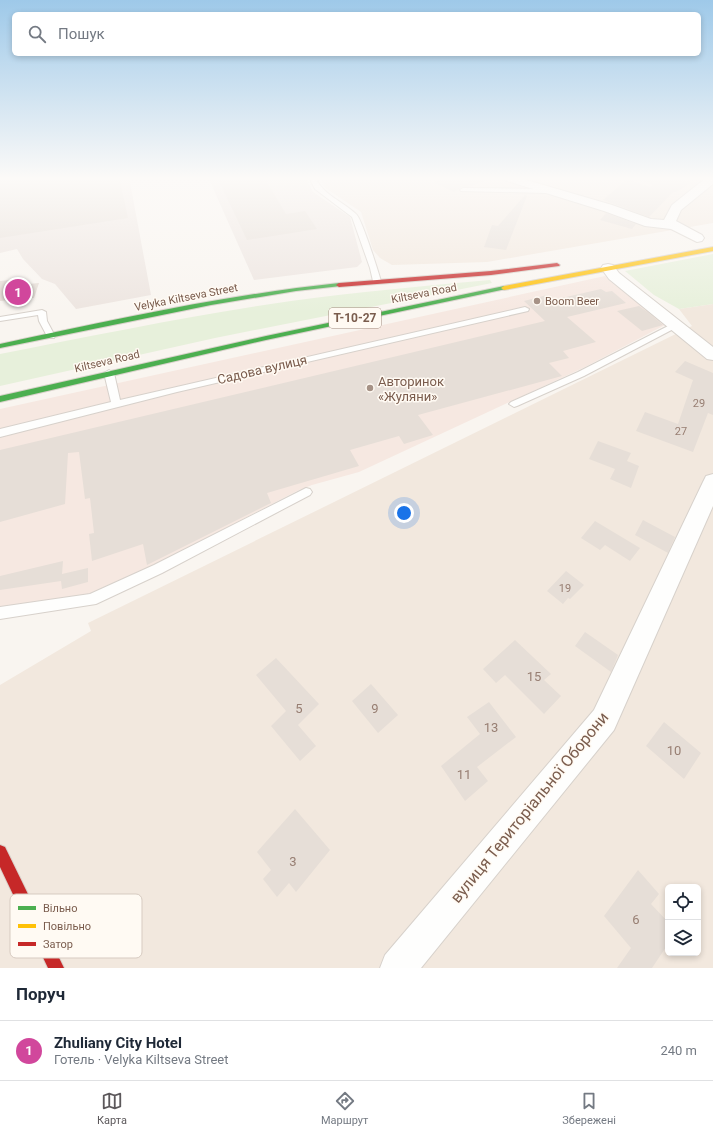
<!DOCTYPE html>
<html lang="uk">
<head>
<meta charset="utf-8">
<style>
  :root { --surface:#fff; --page:#f2f2f3; --text:#1f2937; --muted:#747a83; --line:#e0e1e3; --accent:#5c585b }
  body { margin:0; font-family:Roboto,sans-serif; background:var(--page); color:var(--text) }
  .controls { position:absolute; right:12px; bottom:12px; display:grid; overflow:hidden; border-radius:6px; box-shadow:0 2px 6px #0003 }
  .controls button { width:36px; height:36px; display:grid; place-items:center; padding:0; border:0; border-bottom:1px solid var(--line); background:var(--surface); color:var(--text); font:20px sans-serif }
  .you { position:absolute; left:404px; top:513px; width:14px; height:14px; margin:-10px; border:3px solid #fff; border-radius:50%; background:#1a73e8; box-shadow:0 0 0 6px #1a73e833 }
  .badge { display:grid; place-items:center; width:26px; height:26px; border-radius:50%; background:var(--accent); color:#fff; font-size:13px; font-weight:700 }
  .pin { position:absolute; translate:-50% -50%; border:2px solid #fff; box-shadow:0 1px 4px #0006 }
  .list { margin:0; padding:0; list-style:none }
  h2 { display:flex; justify-content:space-between; align-items:center; height:52px; margin:0; padding:0 16px; font-size:17px }
  h2 small { font-size:13px; font-weight:400; color:var(--muted) }
  .list li { display:grid; grid-template-columns:26px 1fr auto; gap:12px; align-items:center; box-sizing:border-box; height:60px; padding:0 16px; border-top:1px solid var(--line) }
  .list b { display:block; font-size:15px; white-space:nowrap }
  .list p { margin:0; font-size:13px; white-space:nowrap; color:var(--muted) }
  .list em { font-size:13px; font-style:normal; color:var(--muted) }
  .icon { flex:none; width:22px; height:22px; fill:none; stroke:currentColor; stroke-width:2; stroke-linecap:round; stroke-linejoin:round }
  .map { position:relative; flex:none; width:713px; height:968px; overflow:hidden }
  .search { position:absolute; background:var(--surface); box-shadow:0 2px 6px #0003; left:12px; right:12px; top:12px; height:44px; display:flex; align-items:center; gap:10px; box-sizing:border-box; padding:0 14px; border-radius:6px; color:var(--muted); font-size:15px }
  .sheet { height:112px; background:var(--surface) }
  nav { display:flex; justify-content:space-around; align-items:center; box-sizing:border-box; height:56px; border-top:1px solid var(--line); background:var(--surface); font-size:11px; color:var(--muted) }
  nav a { display:grid; justify-items:center; gap:2px }
  nav .on { color:var(--accent) }
  .map>svg:first-child { display:block }
  .residential { fill:#f2e8de; fill-rule:evenodd }
  .commercial { fill:#f6e8e1 }
  .industrial { fill:#ede5e0 }
  .green { fill:#e7f0db }
  .building { fill:#e6ded7 }
  .lines { fill:none; stroke-linecap:round; stroke-linejoin:round }
  .lane-casing { stroke:#d7d1cb; stroke-width:2 }
  .street-casing { stroke:#d7d1cb; stroke-width:2 }
  .fast-casing { stroke:#d9d2cb; stroke-width:2 }
  .slow-casing { stroke:#d9d2cb; stroke-width:2 }
  .jam-casing { stroke:#d9d2cb; stroke-width:2 }
  .lane { fill:#fefefd; fill-rule:evenodd }
  .street { fill:#fefefd; fill-rule:evenodd }
  .fast { fill:#4caf50; fill-rule:evenodd }
  .slow { fill:#ffc107; fill-rule:evenodd }
  .jam { fill:#c62828; fill-rule:evenodd }
  .poi-dot { fill:#a69286; stroke:#fffaf3; stroke-width:1.5 }
  .labels { text-anchor:middle; stroke-width:3; stroke-linejoin:round; paint-order:stroke }
  .far-street-label { font-size:11px; fill:#7a5c4d; stroke:#fffaf3 }
  .far-poi-label { font-size:11px; fill:#7a5c4d; stroke:#fffaf3; text-anchor:start }
  .number-label { font-size:11px; fill:#977e72 }
  .shield { fill:#fffaf3; stroke:#a28b7f; stroke-width:1 }
  .shield-label { font-size:12px; font-weight:bold; fill:#7a5c4d }
  .street-label { font-size:13px; fill:#7a5c4d; stroke:#fffaf3 }
  .poi-label { font-size:13px; fill:#7a5c4d; stroke:#fffaf3; text-anchor:start }
  .near-number-label { font-size:13px; fill:#977e72 }
  .near-street-label { font-size:16px; fill:#7a5c4d; stroke:#fffaf3 }
  .key { fill:#fffaf3; stroke:#d7cbc1; stroke-width:1 }
  .key-label { font-size:11px; fill:#7a5c4d }
</style>
</head>
<body>
<div class="map">
<svg width="713" height="968" viewBox="0 0 713 968">
  <rect width="100%" height="100%" fill="#f9f5f0"/>
  <path class="residential" d="M 320,177 L 713,177 L 713,223 L 487,262 L 392,265 L 380,258 L 373,250 L 361,212 L 324,187 Z
    M 713,304 L 713,968 L 0,968 L 0,685 L 91,631 L 88,623 L 692,326 L 679,309 ZM 668,887 L 698,887 L 698,953 L 668,953 Z"/>
  <path class="commercial" d="M 605,276 L 665,325 L 585,367 L 359,472 L 312,485 L 297,491 L 156,564 L 88,594 L 0,607 L 0,409 Z"/>
  <path class="industrial" d="M 0,177 L 129,177 L 151,295 L 76,309 L 55,284 L 42,279 L 23,259 L 17,249 L 0,253 Z
    M 208,177 L 305,177 L 313,192 L 350,217 L 362,262 L 357,267 L 254,280 Z"/>
  <path class="green" d="M 713,254 L 713,304 L 679,309 L 654,295 L 625,271 Z
    M 490,280 L 492,283 L 215,338 L 0,386 L 0,354 C 97,335 194,315 291,301 C 357,292 423,286 490,280 Z"/>
  <path class="building" d="M 0,177 L 119,177 L 128,218 L 0,238 Z
    M 217,177 L 264,177 L 286,214 L 305,211 L 317,229 L 247,240 Z
    M 457,177 L 489,177 L 489,179 L 469,187 L 462,187 L 454,192 L 433,182 Z
    M 638,177 L 687,177 L 684,180 L 692,182 L 676,192 L 673,192 L 649,217 L 603,200 L 627,179 L 650,187 L 653,185 L 638,180 Z
    M 525,195 L 527,196 L 506,250 L 484,247 L 492,225 L 498,226 Z
    M 606,213 L 636,224 L 632,229 L 600,220 Z
    M 20,279 L 17,285 L 39,283 L 34,298 L 0,301 L 0,281 Z
    M 601,289 L 606,292 L 612,291 L 626,303 L 567,317 L 596,342 L 563,351 L 569,358 L 549,363 L 562,376 L 418,415 L 433,435 L 404,444 L 399,436 L 350,450 L 359,466 L 267,493 L 271,503 L 147,565 L 143,544 L 92,561 L 89,534 L 94,533 L 90,498 L 85,499 L 79,452 L 68,453 L 65,504 L 0,522 L 0,450 L 545,321 L 524,301 L 547,295 L 553,300 Z
    M 639,306 L 649,313 L 663,325 L 642,331 L 617,311 Z
    M 685,361 L 713,373 L 713,415 L 708,413 L 693,452 L 636,431 L 645,412 L 678,424 L 693,380 L 675,372 Z
    M 598,441 L 631,453 L 627,461 L 639,466 L 631,488 L 610,479 L 615,469 L 589,459 Z
    M 643,520 L 675,537 L 668,553 L 635,535 Z
    M 595,521 L 640,548 L 630,561 L 605,545 L 600,550 L 581,538 Z
    M 63,561 L 62,574 L 88,568 L 88,582 L 62,589 L 61,581 L 0,590 L 0,576 Z
    M 566,571 L 584,585 L 570,599 L 568,598 L 563,604 L 547,591 Z
    M 585,632 L 618,655 L 611,672 L 575,646 Z
    M 515,640 L 551,674 L 544,680 L 561,696 L 544,714 L 505,675 L 496,683 L 483,669 Z
    M 276,658 L 319,704 L 298,725 L 316,746 L 300,761 L 271,726 L 286,711 L 256,675 Z
    M 371,684 L 398,715 L 378,733 L 352,701 Z
    M 489,702 L 516,737 L 477,767 L 488,781 L 465,801 L 441,766 L 480,734 L 467,717 Z
    M 664,722 L 701,753 L 684,779 L 646,746 Z
    M 295,809 L 330,850 L 296,892 L 289,883 L 277,897 L 263,879 L 271,870 L 257,852 Z
    M 638,870 L 659,894 L 651,904 L 668,922 L 668,944 L 652,968 L 617,968 L 631,948 L 604,916 Z"/>
  <g class="lines">
    <defs>
      <path id="lane" d="M 309,177 L 315,177 C 323,195 342,201 356,214 C 362,219 378,271 381,281 L 380,283 L 374,283 L 373,281 L 370,268 L 352,217 L 315,189 Z
        M 463,188 L 547,189 L 550,191 L 547,193 L 461,191 L 460,190 Z
        M 525,307 L 529,309 L 528,311 L 177,392 L 0,437 L 0,429 L 111,402 L 104,373 L 109,370 L 114,373 L 120,400 Z
        M 42,310 L 46,312 L 47,321 L 55,336 L 54,338 L 48,338 L 39,321 L 38,315 L 0,321 L 0,317 Z
        M 674,323 L 680,323 L 681,325 L 584,376 L 517,406 L 514,407 L 509,404 L 511,402 L 578,372 Z
        M 306,488 L 310,489 L 312,492 L 310,495 L 162,573 L 96,604 L 0,619 L 0,607 L 90,594 L 154,565 Z"/>
      <path id="street" d="M 500,177 L 516,177 L 612,205 L 651,219 L 664,220 L 672,205 L 707,177 L 713,177 L 713,184 L 681,210 L 676,221 L 702,235 L 704,238 L 702,241 L 697,242 L 671,229 L 645,226 L 604,211 L 501,179 Z
        M 608,264 L 613,265 L 619,273 L 713,347 L 713,360 L 707,359 L 609,279 L 601,268 L 603,265 Z
        M 713,474 L 713,506 L 614,730 L 421,968 L 380,968 L 385,955 L 594,710 L 703,482 L 706,476 Z"/>
      <path id="fast" d="M 339,283 L 341,284 L 341,286 L 296,291 L 211,305 L 0,348 L 0,344 C 113,320 224,295 339,283 Z
        M 504,286 L 506,287 L 506,289 L 266,340 L 0,402 L 0,396 L 266,336 Z"/>
      <path id="slow" d="M 713,247 L 713,251 L 504,290 L 501,288 L 504,286 Z"/>
      <path id="jam" d="M 557,263 L 560,265 L 559,266 L 491,275 L 339,287 L 336,285 L 339,283 L 491,271 Z
        M 0,845 L 5,847 L 64,968 L 48,968 L 0,867 Z"/>
    </defs>
    <use href="#lane" class="lane-casing"/>
    <use href="#street" class="street-casing"/>
    <use href="#fast" class="fast-casing"/>
    <use href="#slow" class="slow-casing"/>
    <use href="#jam" class="jam-casing"/>
    <use href="#lane" class="lane"/>
    <use href="#street" class="street"/>
    <use href="#fast" class="fast"/>
    <use href="#slow" class="slow"/>
    <use href="#jam" class="jam"/>
  </g>
  <linearGradient id="sky" x2="0" y2="1"><stop stop-color="#9ec9e9"/><stop offset="0.57" stop-color="#fcfaf8"/><stop offset="1" stop-color="#fcfaf8" stop-opacity="0"/></linearGradient>
  <rect width="713" height="313" fill="url(#sky)"/>
  <g class="poi-dot">
    <circle cx="537" cy="301" r="4"/>
    <circle cx="370" cy="388" r="4"/>
  </g>
  <g class="labels">
    <g class="far-street-label">
      <text transform="translate(424 293) rotate(-11)" y="4">Kiltseva Road</text>
      <text transform="translate(186 297) rotate(-11)" y="4">Velyka Kiltseva Street</text>
      <text transform="translate(107 361) rotate(-13)" y="4">Kiltseva Road</text>
    </g>
    <g class="far-poi-label">
      <text x="545" y="305">Boom Beer</text>
    </g>
    <g class="number-label">
      <text x="699" y="407">29</text>
      <text x="681" y="435">27</text>
      <text x="565" y="592">19</text>
    </g>
    <rect class="shield" x="329" y="308" width="52" height="20" rx="3"/>
    <g class="shield-label">
      <text x="355" y="322">Т-10-27</text>
    </g>
    <g class="street-label">
      <text transform="translate(262 369) rotate(-13)" y="5">Садова вулиця</text>
    </g>
    <g class="poi-label">
      <text x="378" y="386">Авторинок<tspan x="378" dy="15">«Жуляни»</tspan></text>
    </g>
    <g class="near-number-label">
      <text x="534" y="681">15</text>
      <text x="299" y="713">5</text>
      <text x="375" y="713">9</text>
      <text x="491" y="732">13</text>
      <text x="674" y="755">10</text>
      <text x="464" y="779">11</text>
      <text x="293" y="866">3</text>
      <text x="636" y="924">6</text>
    </g>
    <g class="near-street-label">
      <text transform="translate(529 807) rotate(-51)" y="6">вулиця Територіальної Оборони</text>
    </g>
  </g>
  <rect x="10" y="894" width="132" height="64" rx="6" class="key"/>
  <rect x="18" y="906" width="18" height="4" fill="#4caf50"/>
  <rect x="18" y="924" width="18" height="4" fill="#ffc107"/>
  <rect x="18" y="942" width="18" height="4" fill="#c62828"/>
  <g class="key-label">
    <text x="43" y="912">Вільно</text>
    <text x="43" y="930">Повільно</text>
    <text x="43" y="948">Затор</text>
  </g>
</svg>
<div class="controls">
<button><svg class="icon" aria-label="locate" viewBox="0 0 24 24"><circle cx="12" cy="12" r="6"/><path d="M12 2v4M12 18v4M2 12h4M18 12h4"/></svg></button>
<button><svg class="icon" aria-label="layers" viewBox="0 0 24 24"><path d="M12 4l9 5-9 5-9-5zM3 14l9 5 9-5"/></svg></button>
</div>
<div class="you"></div>
<div class="pin badge" style="left:18px;top:292px;background:#d1479c">1</div>
<div class="search"><svg class="icon" aria-label="search" viewBox="0 0 24 24"><circle cx="10" cy="10" r="6"/><path d="M15 15l6 6"/></svg>Пошук</div>
</div>
<section class="sheet">
<h2>Поруч<small></small></h2>
<ul class="list">
<li><span class="badge" style="background:#d1479c">1</span><div><b>Zhuliany City Hotel</b><p>Готель · Velyka Kiltseva Street</p></div><em>240 m</em></li>
</ul>
</section>
<nav>
<a class="on"><svg class="icon" aria-label="map" viewBox="0 0 24 24"><path d="M3 6l6-2 6 2 6-2v14l-6 2-6-2-6 2zM9 4v14M15 6v14"/></svg>Карта</a>
<a><svg class="icon" aria-label="directions" viewBox="0 0 24 24"><path d="M12 3l9 9-9 9-9-9zM9 14v-3h6M13 9l2 2-2 2"/></svg>Маршрут</a>
<a><svg class="icon" aria-label="saved" viewBox="0 0 24 24"><path d="M7 4h10v16l-5-4-5 4z"/></svg>Збережені</a>
</nav>
</body>
</html>
